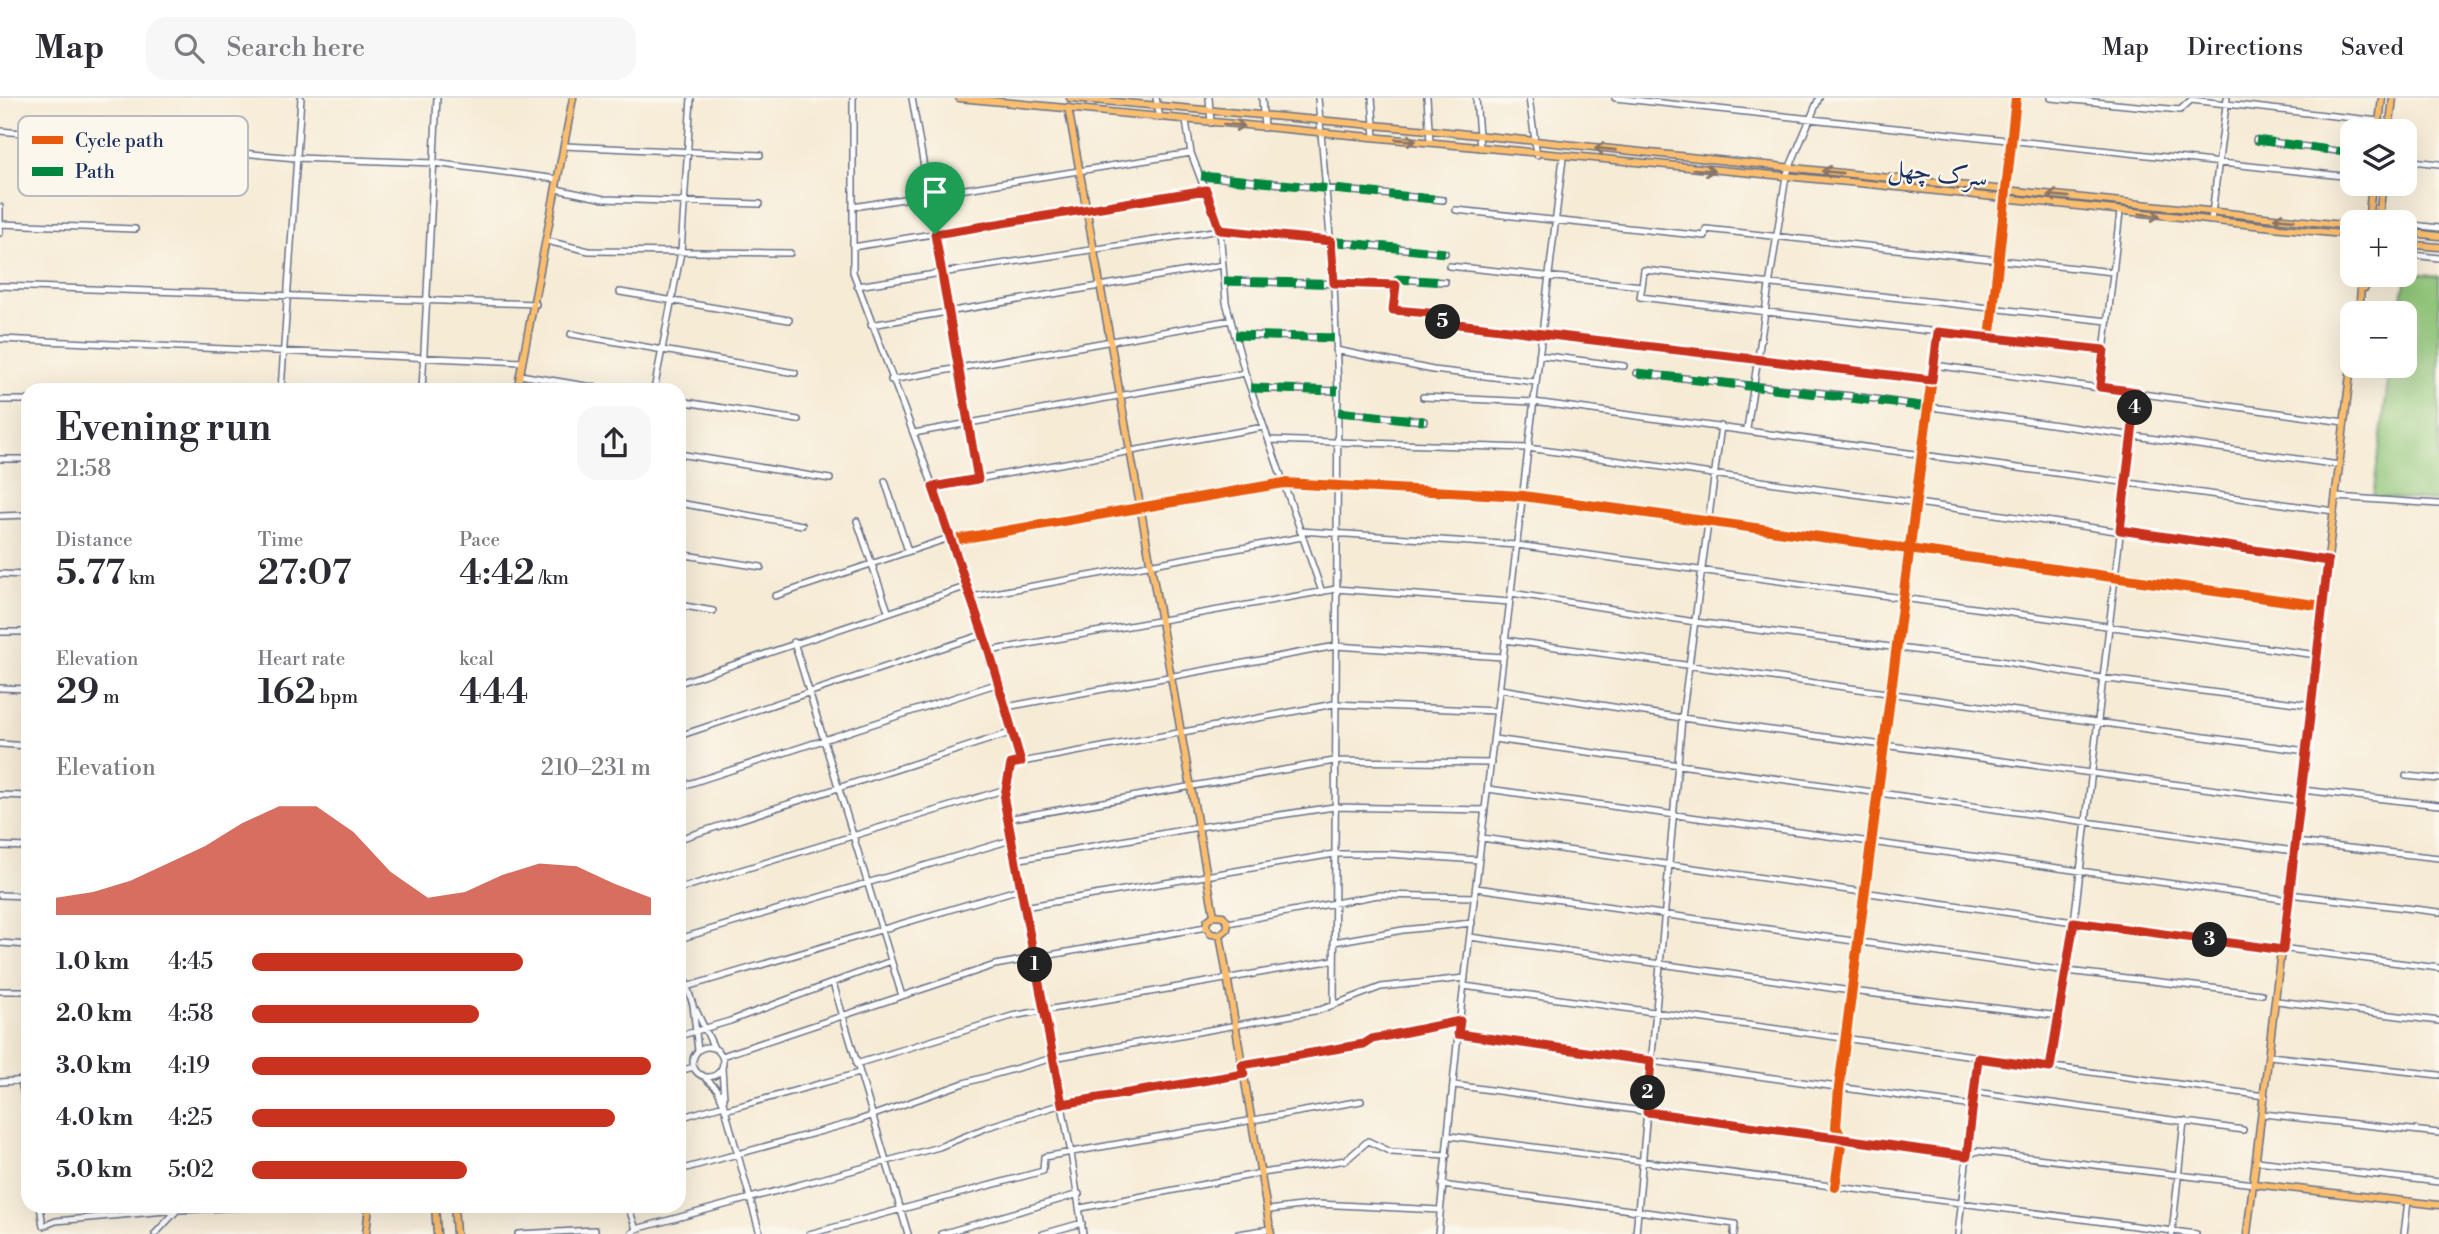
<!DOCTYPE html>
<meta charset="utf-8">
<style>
body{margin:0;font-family:"Libre Bodoni",Amiri,serif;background:#f7f7f7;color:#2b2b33;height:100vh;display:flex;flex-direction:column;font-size:26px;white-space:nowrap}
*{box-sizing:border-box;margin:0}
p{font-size:23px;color:#7c7c81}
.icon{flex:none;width:38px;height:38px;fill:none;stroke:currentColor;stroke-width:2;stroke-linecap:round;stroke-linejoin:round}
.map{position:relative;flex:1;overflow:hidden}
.side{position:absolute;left:21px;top:285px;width:665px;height:830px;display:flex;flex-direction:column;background:#fff;border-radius:21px;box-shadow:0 7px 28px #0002}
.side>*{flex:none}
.tools{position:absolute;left:2340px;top:21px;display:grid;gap:14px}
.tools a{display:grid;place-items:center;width:77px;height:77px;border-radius:14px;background:#fff;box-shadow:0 7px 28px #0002;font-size:35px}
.pin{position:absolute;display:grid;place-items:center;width:60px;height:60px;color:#fff;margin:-72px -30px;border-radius:50% 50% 50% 0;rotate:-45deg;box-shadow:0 0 7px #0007}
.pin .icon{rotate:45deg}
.km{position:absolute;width:35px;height:35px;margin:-18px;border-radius:50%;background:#222;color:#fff;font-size:19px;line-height:35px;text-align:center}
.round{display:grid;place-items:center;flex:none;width:74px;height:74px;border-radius:21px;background:#f7f7f7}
.overview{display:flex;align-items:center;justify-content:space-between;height:119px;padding:0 35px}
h1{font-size:38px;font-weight:600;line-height:52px}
.stats{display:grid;grid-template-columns:repeat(3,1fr);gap:10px;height:119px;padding:7px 35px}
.stats div{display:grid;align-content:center}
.stats b{font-size:35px;font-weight:600}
.stats small{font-size:19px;font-weight:400}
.stats p{font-size:19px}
.chart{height:196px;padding:14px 35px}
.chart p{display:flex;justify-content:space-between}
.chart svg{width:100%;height:126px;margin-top:7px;fill:#c8321e;opacity:.7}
ul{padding:0 35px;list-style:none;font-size:23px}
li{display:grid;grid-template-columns:112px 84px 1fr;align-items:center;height:52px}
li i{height:18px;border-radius:9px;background:#c8321e}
header{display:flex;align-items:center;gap:42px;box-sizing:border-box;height:98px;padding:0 35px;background:#fff;border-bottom:2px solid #e1e1e2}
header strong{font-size:33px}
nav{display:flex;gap:38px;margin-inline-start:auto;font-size:24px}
.search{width:490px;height:63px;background:#f7f7f7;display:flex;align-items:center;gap:18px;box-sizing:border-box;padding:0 24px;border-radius:21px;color:#7c7c81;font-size:26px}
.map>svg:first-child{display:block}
.green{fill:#8fc577;stroke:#557a6a;stroke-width:2}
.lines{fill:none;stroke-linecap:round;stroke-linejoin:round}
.minor-casing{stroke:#687188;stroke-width:8}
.major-casing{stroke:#687188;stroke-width:9}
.minor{stroke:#fff;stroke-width:5}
.major{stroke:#fbbe6e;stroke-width:6}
.quiet{stroke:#00873e;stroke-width:9;stroke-dasharray:18 9;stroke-linecap:butt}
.cycleway-casing{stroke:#fbf7ec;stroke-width:15}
.cycleway{stroke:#e8590c;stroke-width:10}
.oneway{stroke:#8b7666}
.route-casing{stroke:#fff;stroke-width:14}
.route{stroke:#c8321e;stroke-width:9}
.labels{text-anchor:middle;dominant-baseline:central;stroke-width:5;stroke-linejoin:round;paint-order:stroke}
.street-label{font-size:26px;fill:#1b2f5e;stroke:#fbf7ec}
.key{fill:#fbf7ec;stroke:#b8bbc1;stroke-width:2}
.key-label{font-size:19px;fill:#1b2f5e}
</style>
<header>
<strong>Map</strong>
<div class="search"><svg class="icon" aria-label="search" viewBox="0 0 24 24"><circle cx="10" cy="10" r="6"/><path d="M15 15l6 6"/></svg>Search here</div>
<nav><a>Map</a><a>Directions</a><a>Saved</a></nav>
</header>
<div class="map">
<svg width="2439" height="1136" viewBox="0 0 2439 1136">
<rect width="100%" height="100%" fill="#fbf7ec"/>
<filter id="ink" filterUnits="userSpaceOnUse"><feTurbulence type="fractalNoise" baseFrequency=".0143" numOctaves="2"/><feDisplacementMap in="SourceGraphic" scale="14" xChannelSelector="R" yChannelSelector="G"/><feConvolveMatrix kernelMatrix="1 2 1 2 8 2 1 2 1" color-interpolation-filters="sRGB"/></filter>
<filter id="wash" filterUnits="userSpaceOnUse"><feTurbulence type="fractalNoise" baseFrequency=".00686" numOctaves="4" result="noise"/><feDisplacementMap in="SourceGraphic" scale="28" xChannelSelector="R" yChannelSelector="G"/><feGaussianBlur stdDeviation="1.57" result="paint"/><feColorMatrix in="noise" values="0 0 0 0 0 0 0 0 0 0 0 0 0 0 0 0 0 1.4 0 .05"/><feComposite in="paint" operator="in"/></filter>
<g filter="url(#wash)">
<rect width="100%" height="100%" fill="#f6ebd5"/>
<!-- green -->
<path class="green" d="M2407,174L2439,178V403L2373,399L2390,268H2404V215H2399Z"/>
</g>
<g filter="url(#ink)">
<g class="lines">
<defs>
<path id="minor" d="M853,0V174L952,439L1021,664
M912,0L978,381
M1156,0L1160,20
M1209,0L1211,25
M1262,0L1264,30
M1318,0L1334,185L1338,293L1334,906
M1372,0L1375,39
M1427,0L1430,44
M1476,0L1480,50
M1529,0L1537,57
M1615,0L2352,79
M2051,0L2180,12L2191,2L2379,23
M1186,23L1191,55L1220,132L1226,204L1245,275L1322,494
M0,33L296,60L434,65L557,81
M2256,42L2352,55
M564,48L760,57
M2404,62L2439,66
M1201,78L1443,102
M556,91L604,101L760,106
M0,109V135
M853,109L1191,55
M1456,112L1705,138L1706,131L2113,174
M2211,123L2227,0
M0,126L135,131
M2404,126L2439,130
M547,143L589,153L790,155
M853,149L1206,91
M2404,156L2439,160
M1449,168L1642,188L1640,199L1938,234
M1224,183L1397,187L1393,212L1442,216L1441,224L1932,282
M1397,187L1398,181L1445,184
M0,188L536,206
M857,188L1220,132L1445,155
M1642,188L1644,172L2108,223
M620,194L789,222
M871,227L1223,167
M571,236L795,275
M1235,237L1337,240
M1990,240L2104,252
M0,241L522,264
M1336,252L1433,272L1536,284
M1539,257L1624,268
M1934,267L2344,324
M1637,275L1861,299L2339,367
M520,277L610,292
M891,282L1231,222
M2100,289L2120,114
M1251,290L1338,293
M281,292L301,0
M422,292L437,0
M654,292L681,154L691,0
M1423,299L1534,304L2334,413
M0,302H28
M679,303L798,322
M1338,314L1424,323
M1747,331L1786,78L1819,0
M914,335L1245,275
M1269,342L1528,350L2328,463
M679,356L830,381
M0,361H28
M885,383L908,453
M933,389L1264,329
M2336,399L2439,406
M679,405L802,427
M0,418L28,417
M857,423L888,513
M1300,433L1517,447L2317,557
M953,442L1284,385L1523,398L2323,508
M679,456L761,469
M0,476L28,477
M1511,495L1695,524L2000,563L2101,580L2311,607
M775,498L952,439
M972,499L1302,439
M679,507L713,513
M0,534H28
M1505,542L2306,653
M794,544L902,898
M989,553L1336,491L1510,504
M679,585L968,488
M0,590L28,591
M1500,591L1682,620L2300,703
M1006,609L1336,548L1503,559
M679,638L984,536
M1494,641L2294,753
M0,646L28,648
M2406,678L2439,681
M679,689L999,585
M1488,691L2289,802
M2302,692L2439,707
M0,697L28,698
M1007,721L1334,663L1491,665
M1482,740L2074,824L2439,870
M679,741L1013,634
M2295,744L2439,760
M0,748L28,749
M1015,762L1199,729L1334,709L1485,712
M1476,790L2067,873L2262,896
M679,791L1006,691
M2289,796L2439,814
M0,797L28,798
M1024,809L1334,756H1388L1479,762
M1228,825L1378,797L1475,799
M1470,839L1851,893L2060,918
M679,841L1011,742
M1334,844L1403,832L1472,825
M0,845L28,847
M679,864L693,907L698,953
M833,885L908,1136
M1464,888L2265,998
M679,891L1020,791
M0,893H28
M2277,903L2439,923
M696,912L714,950
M1458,936L1973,1008
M679,938L730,923L891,863
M693 964a15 15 0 1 1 30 0a15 15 0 1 1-30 0Z
M722,958L995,867L1206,829
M2270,958L2439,977
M856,966L1012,918L1334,862
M1242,967L1364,946L1372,941L1460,923
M722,970L724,1001
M2051,970L2074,824L2137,294
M679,973L694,969
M702,977L717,991L724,1007L760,1136
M21,982L28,1023
M0,984L28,982
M1454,987L1967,1058L1977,1053L2254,1086
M1975,994L2243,1032
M725,1012L859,975
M2263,1016L2439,1035
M679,1020L724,1007
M1450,1038L2196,1136
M2257,1063L2439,1084
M679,1072L851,1025L964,985L1053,960L1320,912L1381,889L1465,880
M1442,1087L1735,1126L1734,1136
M1835,1089L1842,1041L1836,1029L1839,990L1938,234L1990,240L2016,0
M40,1108L43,1128L56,1123L177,1112L269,1108
M628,1108L636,1131L631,1136
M1081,1110L1262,1075L1346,1062L1368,1043L1391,1054L1447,1057
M1269,1112L1317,1106L1440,1112
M636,1131L939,1049L988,1029L1062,1006L1244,976
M155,1136L181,1108
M518,1136L595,1132V1136
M809,1136L1043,1073L1044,1059L1361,1003
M941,1136L1079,1096
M1043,1136L1082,1125
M1083,1136L1071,1055L1004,702L1011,666L1334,606L1497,613
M1238,1136L1270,1131
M1438,1136L1458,936L1563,60
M1636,1136L1682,620L1721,328
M1958,1136L1978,960
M2172,1136L2184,1023
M2404,1136L2408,1103"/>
<path id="major" d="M959,0C1234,28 1509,53 1784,78C1973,95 2161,118 2350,137
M1070,0L1429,32L2352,128V146
M1068,9L1214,817
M2378,33L2382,0
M2389,33L2393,0
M2369,116L2372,86
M2379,118L2383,86
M2355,124C2366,114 2376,115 2387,124
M2404,134L2439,138
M2404,146L2439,149
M2365,190L2370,177
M2359,215L2362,177
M517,292L573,0
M1214,817L1223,818L1228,825L1227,831L1220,837
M1214,817L1207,823L1206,829L1211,836L1220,837
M1220,837L1271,1136
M2254,1086L2439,1107
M435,1108L437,1136
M454,1108L456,1136
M366,1136L369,1108
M2247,1136L2352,260"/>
</defs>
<!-- minor casing -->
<use href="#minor" class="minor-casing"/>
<!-- major casing -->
<use href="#major" class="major-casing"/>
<!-- minor -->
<use href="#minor" class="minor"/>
<!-- major -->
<use href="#major" class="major"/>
<!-- quiet -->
<path class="quiet" d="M2256,42L2352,55
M1201,78L1443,102
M1220,132L1445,155
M1224,183L1397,187L1393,212L1442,216L1441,224L1542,235
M1397,187L1398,181L1445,184
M1235,237L1337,240
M1637,275L1928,309
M1251,290L1338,293
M1338,314L1424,323"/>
<defs>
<path id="cycleway" d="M953,442L1284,385L1523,398L2323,508
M1835,1089L1842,1041L1836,1029L1839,990L1938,234L1990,240L2016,0"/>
</defs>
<!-- cycleway casing -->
<use href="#cycleway" class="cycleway-casing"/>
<!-- cycleway -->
<use href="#cycleway" class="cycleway"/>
</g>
<!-- one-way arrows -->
<defs><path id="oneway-shaft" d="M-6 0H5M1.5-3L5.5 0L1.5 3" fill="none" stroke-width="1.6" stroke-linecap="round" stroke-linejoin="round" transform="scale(1.75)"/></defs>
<g class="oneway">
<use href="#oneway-shaft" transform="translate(1234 27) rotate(5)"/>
<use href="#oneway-shaft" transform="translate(1406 42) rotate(5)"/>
<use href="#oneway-shaft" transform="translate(1605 51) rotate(-174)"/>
<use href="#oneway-shaft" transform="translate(1704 72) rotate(5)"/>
<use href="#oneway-shaft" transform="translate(1832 74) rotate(-174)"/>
<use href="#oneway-shaft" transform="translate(2058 98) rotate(-174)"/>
<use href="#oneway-shaft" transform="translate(2150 117) rotate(6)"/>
<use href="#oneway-shaft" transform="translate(2284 121) rotate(-174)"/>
</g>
</g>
<g class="lines" filter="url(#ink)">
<defs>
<path id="route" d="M1206,92L1220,132L1331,143L1334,185L1396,187L1393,212L1442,216L1441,224L1932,282L1938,234L2104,252L2100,289L2137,294L2120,432L2328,463L2283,852L2074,824L2050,970L1978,960L1967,1058L1647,1014L1651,963L1458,936L1460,923L1372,941L1364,946L1242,967L1244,976L1062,1006L1004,702L1011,666L1021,664L989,553L933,389L978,381L935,136Z"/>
</defs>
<!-- route casing -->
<use href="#route" class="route-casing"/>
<!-- route -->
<use href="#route" class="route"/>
</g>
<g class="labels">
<!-- street labels -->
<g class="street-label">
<text transform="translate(1938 75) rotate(6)">سرک چهل</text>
</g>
</g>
<!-- legend -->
<rect x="18" y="18" width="230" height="80" rx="10" class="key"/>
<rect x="32" y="38" width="31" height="8" fill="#e8590c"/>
<rect x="32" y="69" width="31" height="9" fill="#00873e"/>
<g class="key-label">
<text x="75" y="49">Cycle path</text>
<text x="75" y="80">Path</text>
</g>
</svg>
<div class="tools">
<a><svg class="icon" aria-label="layers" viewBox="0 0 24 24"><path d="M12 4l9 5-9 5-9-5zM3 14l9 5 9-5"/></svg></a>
<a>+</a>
<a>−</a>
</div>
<div class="pin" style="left:935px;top:136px;background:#1e9e55"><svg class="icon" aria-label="arrive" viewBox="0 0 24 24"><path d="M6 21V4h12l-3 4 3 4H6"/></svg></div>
<b class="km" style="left:1035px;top:867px">1</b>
<b class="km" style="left:1648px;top:995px">2</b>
<b class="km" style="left:2210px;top:842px">3</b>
<b class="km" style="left:2135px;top:310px">4</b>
<b class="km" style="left:1443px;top:224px">5</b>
<section class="side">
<div class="overview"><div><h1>Evening run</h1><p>21:58</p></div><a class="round"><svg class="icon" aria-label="share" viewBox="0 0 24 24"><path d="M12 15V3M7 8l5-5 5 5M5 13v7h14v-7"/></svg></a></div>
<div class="stats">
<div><p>Distance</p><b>5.77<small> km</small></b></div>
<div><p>Time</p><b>27:07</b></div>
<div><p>Pace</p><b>4:42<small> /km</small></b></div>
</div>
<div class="stats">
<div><p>Elevation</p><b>29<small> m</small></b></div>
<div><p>Heart rate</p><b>162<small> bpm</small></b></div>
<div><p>kcal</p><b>444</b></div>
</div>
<div class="chart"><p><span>Elevation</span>210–231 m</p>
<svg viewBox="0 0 160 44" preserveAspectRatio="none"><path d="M0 44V38L10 36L20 32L30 26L40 20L50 12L60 6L70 6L80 15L90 29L100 38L110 36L120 30L130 26L140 27L150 33L160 38V44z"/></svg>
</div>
<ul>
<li><b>1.0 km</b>4:45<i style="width:68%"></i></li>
<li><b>2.0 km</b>4:58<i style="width:57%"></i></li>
<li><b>3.0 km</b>4:19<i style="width:100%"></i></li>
<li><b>4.0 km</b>4:25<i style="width:91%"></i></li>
<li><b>5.0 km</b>5:02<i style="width:54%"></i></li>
</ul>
</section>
</div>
